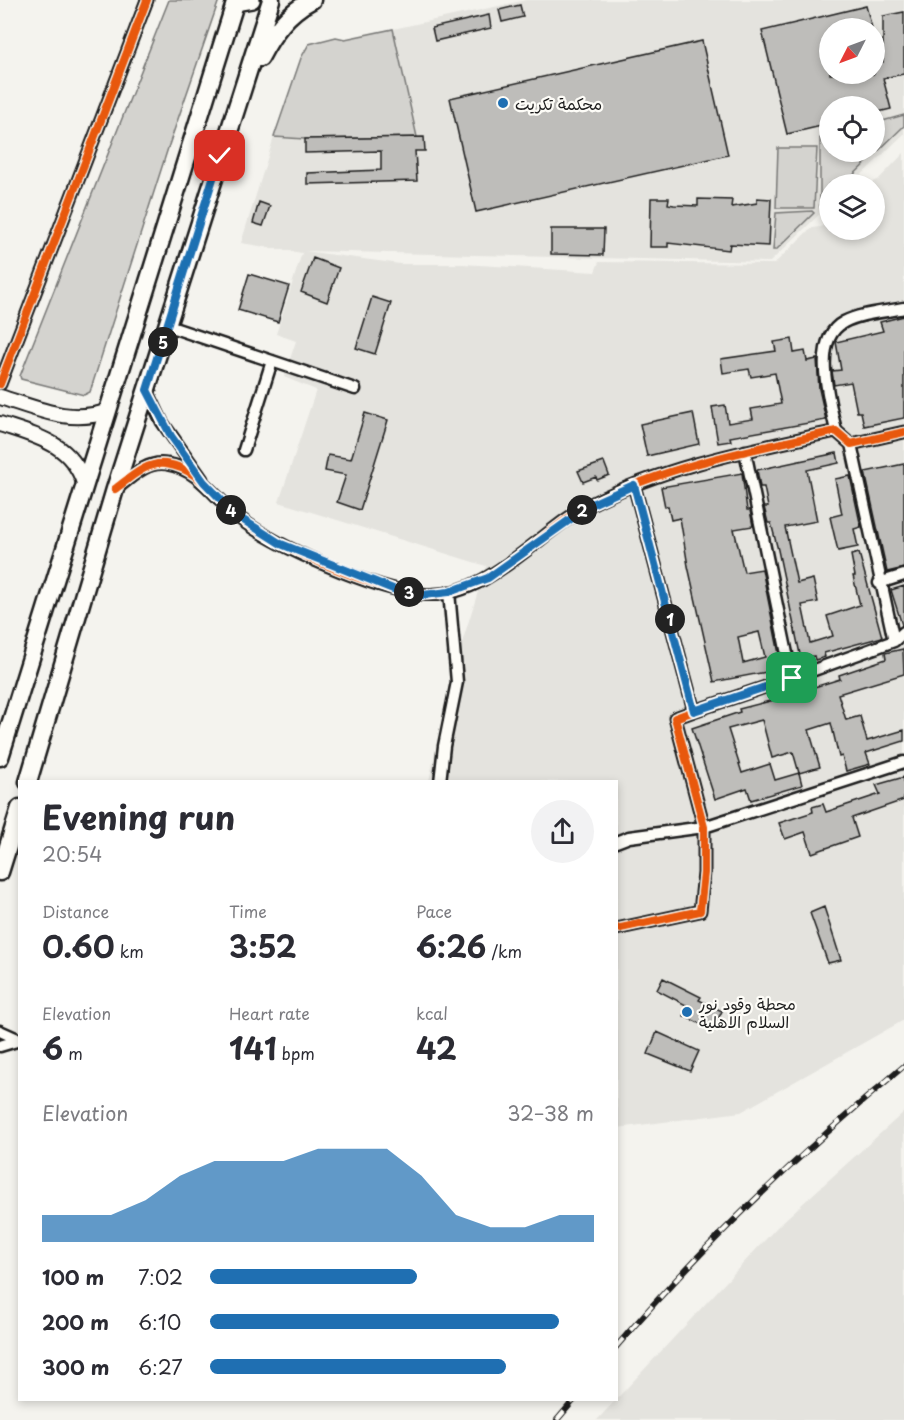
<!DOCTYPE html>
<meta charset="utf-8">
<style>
body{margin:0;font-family:"Playpen Sans","Playpen Sans Arabic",sans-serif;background:#f2f2f3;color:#2b2b33;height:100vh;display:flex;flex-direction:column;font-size:22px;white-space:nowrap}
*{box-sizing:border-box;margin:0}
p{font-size:20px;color:#7c7c81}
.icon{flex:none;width:33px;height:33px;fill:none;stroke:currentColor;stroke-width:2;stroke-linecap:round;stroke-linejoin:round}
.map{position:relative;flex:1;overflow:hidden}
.panel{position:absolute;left:18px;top:780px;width:600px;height:621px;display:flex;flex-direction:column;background:#fff;border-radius:0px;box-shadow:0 3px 9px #0003}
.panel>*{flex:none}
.needle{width:39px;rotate:228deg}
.buttons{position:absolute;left:819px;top:18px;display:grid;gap:12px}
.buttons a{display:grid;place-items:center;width:66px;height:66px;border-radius:50%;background:#fff;box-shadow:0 3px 9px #0003;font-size:30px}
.pin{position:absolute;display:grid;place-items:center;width:51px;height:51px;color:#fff;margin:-26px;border-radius:12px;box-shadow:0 3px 9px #0006}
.km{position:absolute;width:30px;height:30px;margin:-15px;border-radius:50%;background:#222;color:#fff;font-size:16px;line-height:30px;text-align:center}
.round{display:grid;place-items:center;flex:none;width:63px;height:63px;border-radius:32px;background:#f2f2f3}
.summary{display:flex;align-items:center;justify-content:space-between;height:102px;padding:0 24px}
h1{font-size:33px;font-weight:700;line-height:45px}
.figures{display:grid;grid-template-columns:repeat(3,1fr);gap:9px;height:102px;padding:6px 24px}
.figures div{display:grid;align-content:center}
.figures b{font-size:30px;font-weight:700}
.figures small{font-size:16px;font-weight:400}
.figures p{font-size:16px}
.chart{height:168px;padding:12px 24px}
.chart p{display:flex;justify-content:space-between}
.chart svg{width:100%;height:108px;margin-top:6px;fill:#1f6fb2;opacity:.7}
ul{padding:0 24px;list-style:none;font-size:20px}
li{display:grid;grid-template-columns:96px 72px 1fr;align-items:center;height:45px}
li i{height:15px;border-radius:8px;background:#1f6fb2}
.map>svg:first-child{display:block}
.built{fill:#e4e3de;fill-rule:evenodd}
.green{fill:#d4d3cf;stroke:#787876;stroke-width:1.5}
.building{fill:#bebdba;stroke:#1c1c1c;stroke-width:1.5;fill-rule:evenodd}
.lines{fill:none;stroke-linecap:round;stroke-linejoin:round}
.minor-casing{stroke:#1c1c1c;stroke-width:15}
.tertiary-casing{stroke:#1c1c1c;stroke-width:18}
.secondary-casing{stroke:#1c1c1c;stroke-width:20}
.primary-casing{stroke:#1c1c1c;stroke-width:21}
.minor{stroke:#fdfcf7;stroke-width:10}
.tertiary{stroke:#fdfcf7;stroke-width:14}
.secondary{stroke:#fdfcf7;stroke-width:15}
.primary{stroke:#fdfcf7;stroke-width:16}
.rail-casing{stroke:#1c1c1c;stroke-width:6}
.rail{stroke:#fdfcf7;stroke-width:4;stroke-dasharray:11;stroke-linecap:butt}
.cycleway-casing{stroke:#fdfcf7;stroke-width:11}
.cycleway{stroke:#e8590c;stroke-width:8}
.route-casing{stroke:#fff;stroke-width:12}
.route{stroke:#1f6fb2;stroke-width:8}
.poi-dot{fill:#1f6fb2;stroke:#fdfcf7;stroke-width:2}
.labels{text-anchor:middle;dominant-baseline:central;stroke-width:4.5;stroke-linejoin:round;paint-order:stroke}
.poi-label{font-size:16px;fill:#1c1c1c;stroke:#fdfcf7;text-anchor:start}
</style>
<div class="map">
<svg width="904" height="1420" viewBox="0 0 904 1420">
<rect width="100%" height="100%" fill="#f4f3ee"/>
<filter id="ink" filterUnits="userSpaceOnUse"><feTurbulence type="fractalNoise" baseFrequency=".0167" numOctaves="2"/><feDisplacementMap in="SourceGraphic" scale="12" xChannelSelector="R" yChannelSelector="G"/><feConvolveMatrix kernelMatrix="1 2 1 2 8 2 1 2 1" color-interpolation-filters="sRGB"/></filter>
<g filter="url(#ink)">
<!-- built -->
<path class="built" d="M526,0H904V134L852,184H830L829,205L770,262L305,251L400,264H462L595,272L599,262L774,264L811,228L821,227L829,219L830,230H874V184H868L878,180L904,153V1020L741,1112L617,1128L616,782L429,781L451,678L486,566L279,502L316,390L284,377L296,341L276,334L302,253L241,243L274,137L282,139L417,137L393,29ZM830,28H874V74H830ZM830,106H874V152H830Z
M904,1112V1420H597L779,1225Z"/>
<!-- green -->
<path class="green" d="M169,0H219L168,148L90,392L84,395L21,379L20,376Z
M393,29L417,137L305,139L274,137L301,58L309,44L336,37L345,39Z
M904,115V126L844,184H830L829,198L820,206V138L829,134L830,152H874L875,123Z
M778,148H817L814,208H776Z
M812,211L814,213L776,250H773L776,213Z"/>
<!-- building -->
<path class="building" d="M520,5L523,17L502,22L499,10Z
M866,6L872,28H830V74H874V63L883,62V16L904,12V74L883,78L891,109L874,113V106H830V124L787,134L762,31Z
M489,15L491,28L435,41L432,28Z
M702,41L728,155L476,212L450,98Z
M424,137L425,151H415L417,181L307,184V173L381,170V151L305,153V139Z
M651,198H669L668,204L674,205L698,206V199L732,200L731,207L757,203V198L771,199L769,246L730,244L729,250L668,243V247H650Z
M259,202L270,206L263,226L253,223Z
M551,229H604L603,255L551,254Z
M313,258L339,268L327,302L301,292Z
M249,274L289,286L278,322L238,310Z
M372,297L391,303L375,354L356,348Z
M904,316V418L864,426L861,412H857L851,382L834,385L832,371L841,370L836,342L883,331L880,322Z
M792,339L794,353L805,351L807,361L817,359L819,389L826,420L730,437L731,441L718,443L712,407L725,405L728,423L753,419L751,409L781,404L775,373L751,377L749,369L723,373L721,359L776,351L774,342Z
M365,413L388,420L360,510L337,502L346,475L325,471L328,455L351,459Z
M693,413L699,444L647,456L640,424Z
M837,453L839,463L807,470L817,521L785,527L797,583L813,579L818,602L802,605L810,643L833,636L827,616L860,605L853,576H855L851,555L859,553L882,637L824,653L825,657L815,660L814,656L801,659L778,550L771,523H768L764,507H768L764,487H760L757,470Z
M604,462L609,475L597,480L596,477L583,482L578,471Z
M904,464V568L887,572L865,472Z
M742,473L747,510H750L753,526L734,529L744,572L762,569L782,669L714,682L688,566L680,518L671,520L668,506L665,507L661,487ZM759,632L765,657L743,663L738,637Z
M850,476L861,527L854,529L858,547L838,551L830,517L842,514L835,479Z
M904,586V625H902L891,590Z
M903,649L904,674L838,694L846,720L860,716L867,741L904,730V741L866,753L870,764L846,771L842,756L839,757L831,723L809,730L820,767L799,773L802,785L751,800L747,788L715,799L692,728L740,712L739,709L809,691L808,689L840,679L839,675L886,659L885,653ZM762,720L772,758L793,752L799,773L775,780L770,764L742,773L728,729Z
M904,777V800L852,818L858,837L812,853L805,832L785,839L779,823L813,812L812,807L823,804L826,812L880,794L876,785Z
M824,907L841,960L828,963L810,913Z
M663,978L701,997L699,1000L722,1011L713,1030L684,1016L688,1006L657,990Z
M657,1032L699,1051L690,1071L648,1054Z"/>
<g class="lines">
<defs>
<path id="minor" d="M168,326L355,389
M0,384L147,0
M147,390L162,422L202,479
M836,431C830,401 810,340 844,322C861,313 885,312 904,308
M851,444L894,641
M244,450L272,361
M745,451L792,678L894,641L904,632
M116,489C130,478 147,460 167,464C199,469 215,498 238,517C276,547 373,589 421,594C486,602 541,529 593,503C668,465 755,449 836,431L851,444L904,432
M879,583L904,575
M694,711L792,678
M440,782L444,746L457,682L449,592
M616,842L629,837L704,827L904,762
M616,929L700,911L704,873V827L675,718L694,711L634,485
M0,1031L20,1040
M0,1046L20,1040"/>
<path id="tertiary" d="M0,397C36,408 71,425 108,411
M0,424C36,436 71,443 84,483"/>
<path id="secondary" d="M235,3L252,0"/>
<path id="primary" d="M260,58C273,33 287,13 312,0
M0,757L236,0
M28,782L115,489L271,0
M0,872L20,808"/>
</defs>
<!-- minor casing -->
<use href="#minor" class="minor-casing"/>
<!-- tertiary casing -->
<use href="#tertiary" class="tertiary-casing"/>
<!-- secondary casing -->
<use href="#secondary" class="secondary-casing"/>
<!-- primary casing -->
<use href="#primary" class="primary-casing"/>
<!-- minor -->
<use href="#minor" class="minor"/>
<!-- tertiary -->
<use href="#tertiary" class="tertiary"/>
<!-- secondary -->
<use href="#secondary" class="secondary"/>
<!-- primary -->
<use href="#primary" class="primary"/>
<defs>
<path id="rail" d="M616,1347C703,1245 801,1152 904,1066
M557,1420L574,1400"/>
</defs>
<!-- rail casing -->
<use href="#rail" class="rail-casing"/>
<!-- rail -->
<use href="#rail" class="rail"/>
<defs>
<path id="cycleway" d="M0,384L147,0
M115,489C130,478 147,461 166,464C199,468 215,498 238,517C276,547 372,588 420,594C485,602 541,529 593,503C668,465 755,449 836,431L851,444L904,432
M616,929L700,911L704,873V827L675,718L694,711L634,485"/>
</defs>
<!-- cycleway casing -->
<use href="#cycleway" class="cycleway-casing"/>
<!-- cycleway -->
<use href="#cycleway" class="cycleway"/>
</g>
</g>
<g class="lines" filter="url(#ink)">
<defs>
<path id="route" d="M220,156L147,390L171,436L204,482L237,516L281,544L393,589L423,595L449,592L488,578L592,504L634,485L694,711L792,678"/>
</defs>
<!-- route casing -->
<use href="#route" class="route-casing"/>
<!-- route -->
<use href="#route" class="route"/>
</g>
<!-- markers -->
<g class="poi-dot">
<circle cx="503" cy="103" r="6"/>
<circle cx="687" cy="1012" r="6"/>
</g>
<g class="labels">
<!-- poi labels -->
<g class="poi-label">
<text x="515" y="103">محكمة تكريت</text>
<text x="699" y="1003">محطة وقود نور<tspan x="699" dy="18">السلام الاهلية</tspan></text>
</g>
</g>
</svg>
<div class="buttons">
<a><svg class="needle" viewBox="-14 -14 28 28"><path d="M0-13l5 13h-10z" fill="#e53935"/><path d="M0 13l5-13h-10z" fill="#7c7c81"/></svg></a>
<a><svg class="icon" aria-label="locate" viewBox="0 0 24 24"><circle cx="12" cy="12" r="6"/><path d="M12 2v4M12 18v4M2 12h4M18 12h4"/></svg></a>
<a><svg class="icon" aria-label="layers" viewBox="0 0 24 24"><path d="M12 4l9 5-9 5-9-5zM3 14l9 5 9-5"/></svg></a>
</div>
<div class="pin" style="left:792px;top:678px;background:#1e9e55"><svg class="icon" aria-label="arrive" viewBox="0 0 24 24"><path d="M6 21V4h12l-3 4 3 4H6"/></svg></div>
<div class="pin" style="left:220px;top:156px;background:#d93025"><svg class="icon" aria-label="check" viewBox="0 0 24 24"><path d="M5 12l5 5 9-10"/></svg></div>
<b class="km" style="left:670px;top:619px">1</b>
<b class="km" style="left:582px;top:510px">2</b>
<b class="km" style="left:409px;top:592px">3</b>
<b class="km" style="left:231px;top:510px">4</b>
<b class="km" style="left:163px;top:342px">5</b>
<section class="panel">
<div class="summary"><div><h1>Evening run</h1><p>20:54</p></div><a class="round"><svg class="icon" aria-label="share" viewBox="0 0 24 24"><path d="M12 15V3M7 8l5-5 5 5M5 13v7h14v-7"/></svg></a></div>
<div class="figures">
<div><p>Distance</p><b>0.60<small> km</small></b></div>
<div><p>Time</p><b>3:52</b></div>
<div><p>Pace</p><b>6:26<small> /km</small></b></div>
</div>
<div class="figures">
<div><p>Elevation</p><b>6<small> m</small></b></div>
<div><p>Heart rate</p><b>141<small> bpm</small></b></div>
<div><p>kcal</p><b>42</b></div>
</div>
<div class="chart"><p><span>Elevation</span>32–38 m</p>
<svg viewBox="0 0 160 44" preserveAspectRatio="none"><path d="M0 44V33L10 33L20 33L30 27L40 17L50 11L60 11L70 11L80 6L90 6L100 6L110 17L120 33L130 38L140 38L150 33L160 33V44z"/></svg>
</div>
<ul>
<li><b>100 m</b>7:02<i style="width:54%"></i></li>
<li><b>200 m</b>6:10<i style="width:91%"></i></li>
<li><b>300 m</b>6:27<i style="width:77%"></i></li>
</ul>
</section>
</div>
